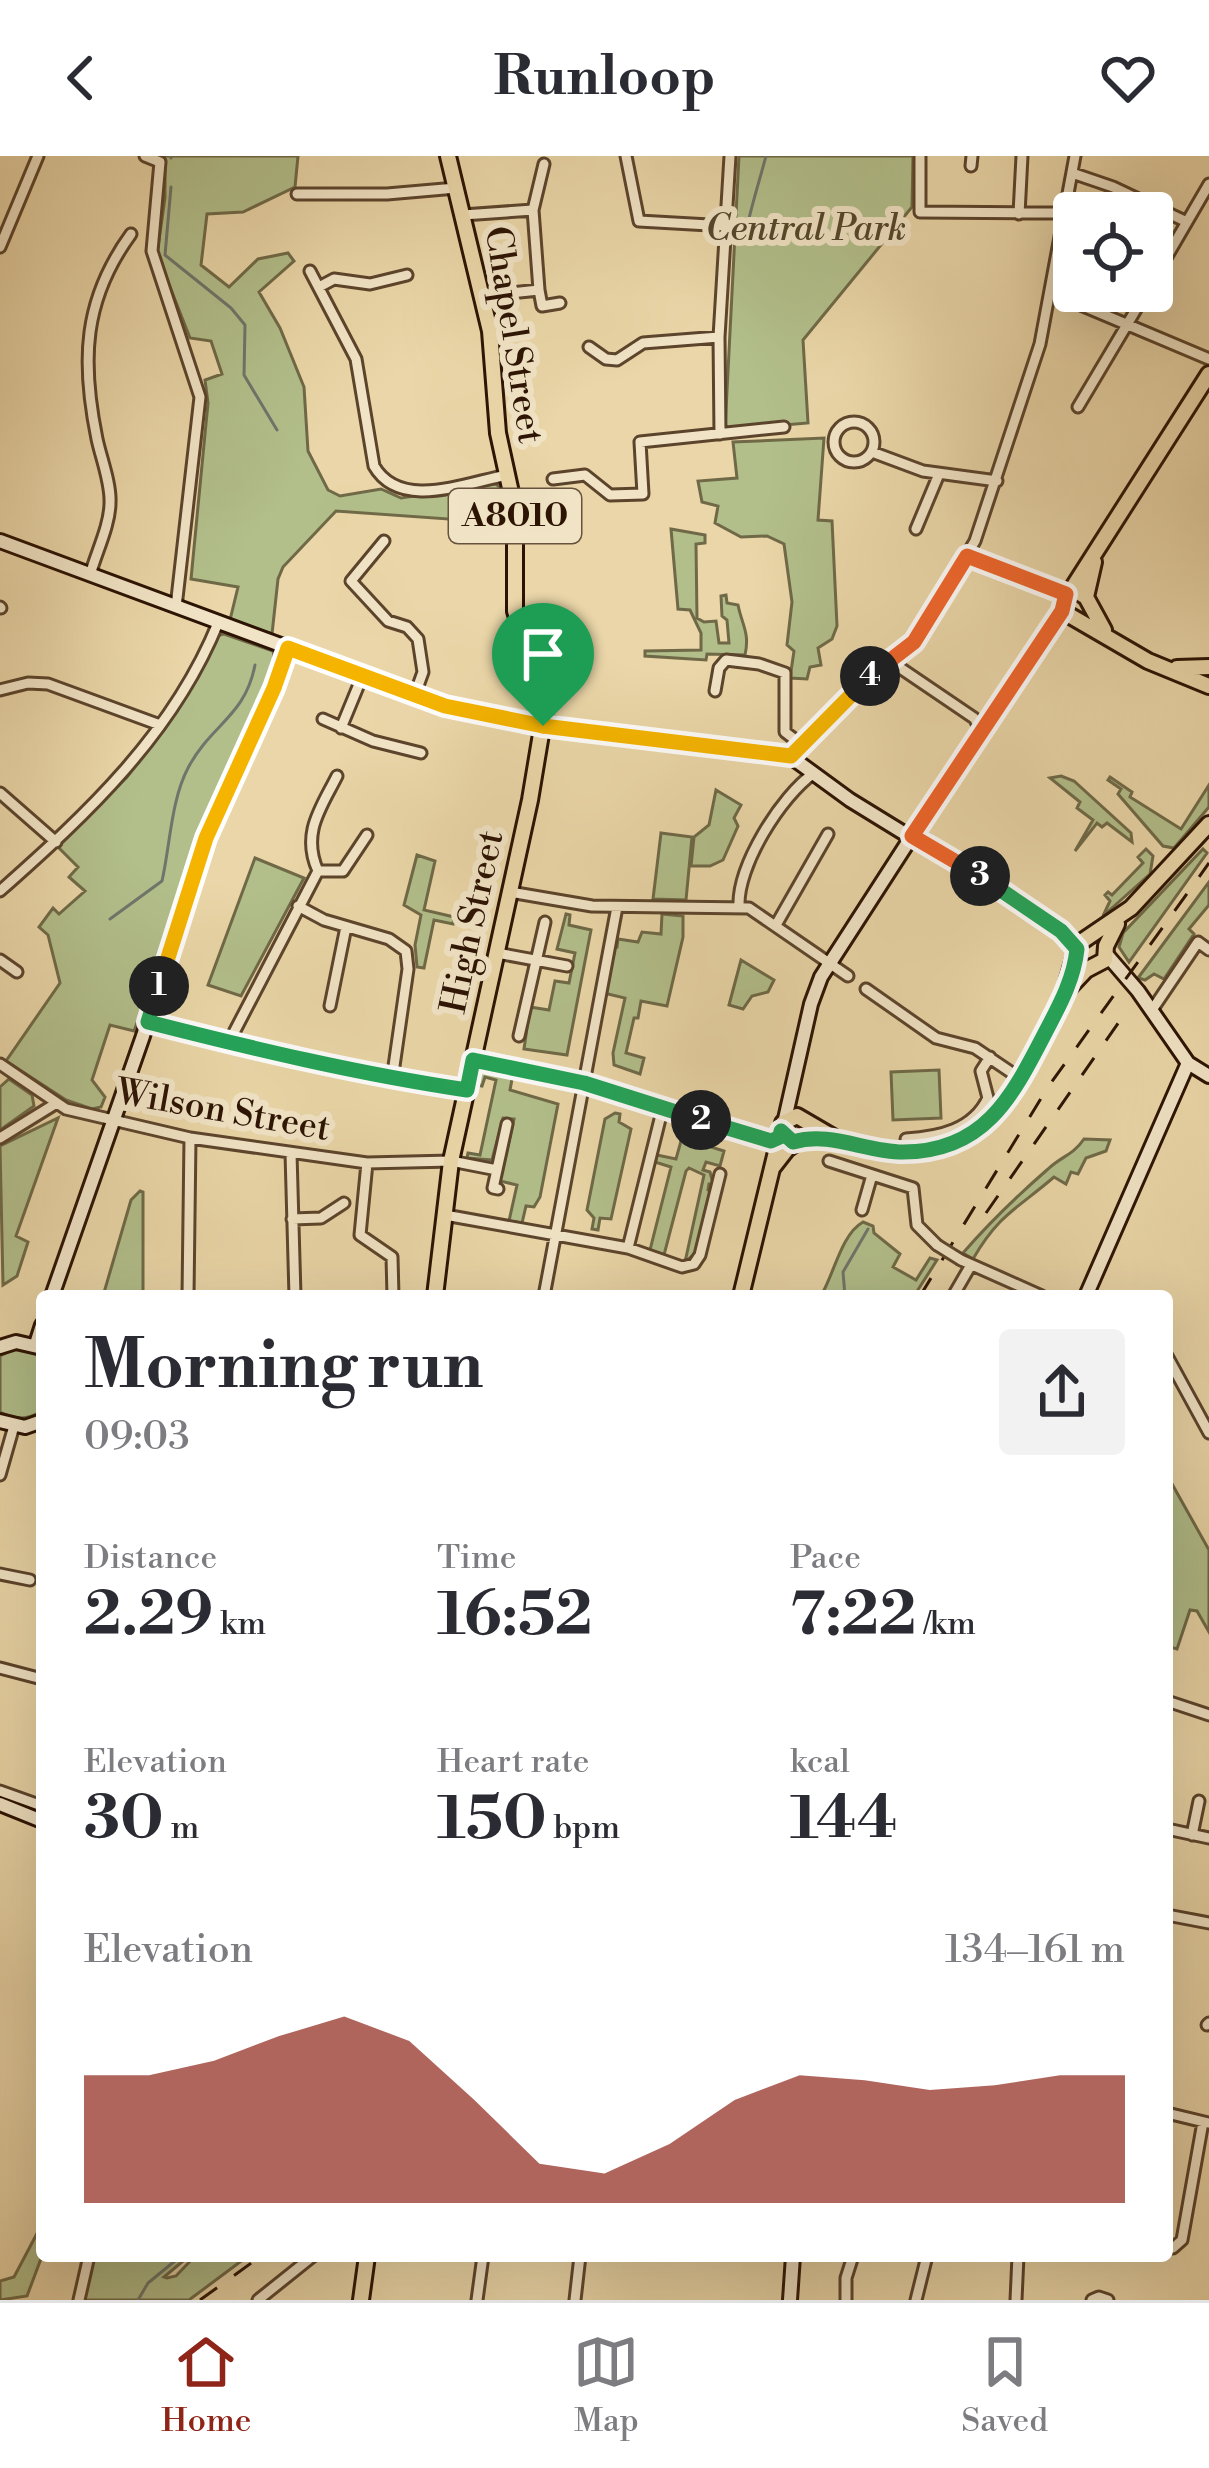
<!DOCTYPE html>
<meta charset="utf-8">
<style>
body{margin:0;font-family:"Libre Bodoni",serif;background:#f2f2f3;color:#2b2b33;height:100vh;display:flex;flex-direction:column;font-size:45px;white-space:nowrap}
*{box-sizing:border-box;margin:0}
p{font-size:39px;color:#7c7c81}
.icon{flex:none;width:66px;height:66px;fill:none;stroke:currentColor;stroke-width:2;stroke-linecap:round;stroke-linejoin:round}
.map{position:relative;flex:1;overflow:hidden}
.sheet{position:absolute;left:36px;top:1134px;width:1137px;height:972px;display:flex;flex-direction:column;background:#fff;border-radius:12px;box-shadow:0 12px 48px #0002}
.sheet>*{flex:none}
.tools{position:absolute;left:1053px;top:36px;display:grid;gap:24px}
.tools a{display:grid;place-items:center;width:120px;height:120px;border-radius:12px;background:#fff;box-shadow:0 12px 48px #0002;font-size:60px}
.pin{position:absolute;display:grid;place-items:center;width:102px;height:102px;color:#fff;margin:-123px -51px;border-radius:50% 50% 50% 0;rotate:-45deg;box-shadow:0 0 12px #0007}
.pin .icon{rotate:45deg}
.km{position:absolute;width:60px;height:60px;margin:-30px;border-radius:50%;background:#222;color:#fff;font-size:33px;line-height:60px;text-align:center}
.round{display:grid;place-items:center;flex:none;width:126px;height:126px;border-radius:12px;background:#f2f2f3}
.overview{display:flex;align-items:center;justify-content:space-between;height:204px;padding:0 48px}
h1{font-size:66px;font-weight:700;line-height:90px}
.figures{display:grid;grid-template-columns:repeat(3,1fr);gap:18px;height:204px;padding:12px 48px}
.figures div{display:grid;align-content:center}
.figures b{font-size:60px;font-weight:700}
.figures small{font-size:33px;font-weight:400}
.figures p{font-size:33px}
.chart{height:336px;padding:24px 48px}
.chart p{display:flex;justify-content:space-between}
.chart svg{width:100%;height:216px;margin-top:12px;fill:#8f2418;opacity:.7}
header{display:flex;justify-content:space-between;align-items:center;height:156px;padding:0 48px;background:#fff;font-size:54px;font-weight:700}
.tab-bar{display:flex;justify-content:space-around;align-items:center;height:168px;border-top:3px solid #e1e1e2;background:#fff;font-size:33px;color:#7c7c81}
.tab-bar a{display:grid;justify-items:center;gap:6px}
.tab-bar .selected{color:#8f2418}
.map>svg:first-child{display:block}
.green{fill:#b2bf8b;stroke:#6f6947;stroke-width:3}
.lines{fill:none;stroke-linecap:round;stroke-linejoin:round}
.stream{stroke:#6f756b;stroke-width:3}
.street-casing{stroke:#5c442c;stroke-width:15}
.secondary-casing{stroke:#2c1303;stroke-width:18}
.primary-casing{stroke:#2c1303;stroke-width:20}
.street{stroke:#f1e4c6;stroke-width:9}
.secondary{stroke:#f1e4c6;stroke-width:12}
.primary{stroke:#ead6a8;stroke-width:14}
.rail{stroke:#2c1303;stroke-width:3;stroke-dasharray:21 21;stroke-linecap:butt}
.street-bridge-casing{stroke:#5c442c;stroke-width:15;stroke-linecap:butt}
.street-bridge{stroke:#f1e4c6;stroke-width:9}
.split-1-casing{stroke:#fff;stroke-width:24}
.split-2-casing{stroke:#fff;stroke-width:24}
.split-3-casing{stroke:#fff;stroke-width:24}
.split-4-casing{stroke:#fff;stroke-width:24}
.split-5-casing{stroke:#fff;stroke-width:24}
.split-1{stroke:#f5b400;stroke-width:15}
.split-2{stroke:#22a559;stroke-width:15}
.split-3{stroke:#22a559;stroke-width:15}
.split-4{stroke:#f0652b;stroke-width:15}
.split-5{stroke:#f5b400;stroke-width:15}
.labels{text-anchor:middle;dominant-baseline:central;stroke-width:12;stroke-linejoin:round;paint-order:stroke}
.shield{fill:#f1e4c6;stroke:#67523e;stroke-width:3}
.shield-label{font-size:33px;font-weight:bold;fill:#2c1303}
.park-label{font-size:36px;font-style:italic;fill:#54472c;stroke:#f1e4c6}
.street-label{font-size:36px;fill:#2c1303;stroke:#f1e4c6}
</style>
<header><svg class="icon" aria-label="back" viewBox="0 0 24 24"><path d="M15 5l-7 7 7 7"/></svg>Runloop<svg class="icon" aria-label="heart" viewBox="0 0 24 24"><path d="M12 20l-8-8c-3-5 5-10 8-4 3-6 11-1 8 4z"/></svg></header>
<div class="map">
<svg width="1209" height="2144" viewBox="0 0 1209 2144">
<rect width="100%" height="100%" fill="#ead6a8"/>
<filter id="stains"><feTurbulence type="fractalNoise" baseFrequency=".00167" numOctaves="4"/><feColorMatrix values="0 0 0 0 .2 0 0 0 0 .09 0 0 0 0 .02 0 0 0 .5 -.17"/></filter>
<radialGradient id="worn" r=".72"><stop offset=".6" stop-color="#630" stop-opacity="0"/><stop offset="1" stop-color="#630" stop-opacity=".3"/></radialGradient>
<!-- green -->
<path class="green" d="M157,0H298L295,31L243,56L207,58L201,109L229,131L258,103L288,97L294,105L259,136L280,172L304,231L308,295L328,334L340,340L381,333L401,342L496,328L503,334L504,367L336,355L283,411L278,423L272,478L230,464L238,431L191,423L208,247L205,224L222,218L211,185L190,182L157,98L165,42V4Z
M739,0H913L912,51L803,184L808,267L725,274Z
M824,282L818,364L832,365L837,470L832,483L818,492L821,509L810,511L807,523L790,522L794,495L787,489L792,446L784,388L767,380L741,381L715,367L718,350L702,346L698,325L737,322L733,286Z
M671,373L705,379V387L696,388L697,462L704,466L716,465L719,487H729L727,464L722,460L721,440L726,439L727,447L738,449C742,469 750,477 745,499L707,498L706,504L645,500V495L701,494V477L690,454L678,453Z
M224,478L273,495C281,521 242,580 230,605C189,692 168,786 134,875L110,869L92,924L105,941L101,951L92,953L66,944L6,905L60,827L48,779L39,771L53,752L59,758L85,735L69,721L78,711L57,690L127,621L159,577L216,480Z
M1061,620L1074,625L1131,677L1132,686L1107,667L1102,671L1097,667L1075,695L1093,664L1077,652L1080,646L1050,622Z
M1110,621L1132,636L1130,641L1181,673L1209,629V651L1174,692L1163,690L1118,638L1121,633L1108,624Z
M716,634L741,649L734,662L738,670L723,704L710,710H691L694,681L709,669Z
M661,677L692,681L686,744L653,743Z
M1146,693L1153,700L1150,718L1103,760L1110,745L1105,739L1108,736L1112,739L1143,707L1138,701Z
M1203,693L1207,697L1129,806L1119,791L1123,777Z
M417,699L435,705L424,754L454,761L453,768L434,764L424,812L417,811L415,789L421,759L404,749Z
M255,702L304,722L241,840L208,829Z
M1209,726V749L1189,773L1194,778L1164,823L1154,818L1145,824L1138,822Z
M566,758L570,759L569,769L591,774L567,899L524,893L530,851L549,854L555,825L569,827L575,797L557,793Z
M662,758L683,760V781L667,850L641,845L638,862H634L626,897L644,902L640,918L614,909L613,897L625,842L604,837L612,790L617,791L618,783L638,786L642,776L661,778Z
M741,804L774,824L768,836L752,840L743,853L729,849Z
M481,912L513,918L510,934L558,948L540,1041L534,1051L526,1050L522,1067L509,1065L517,1029L500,1025L514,963L503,962L492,1004L467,1002L468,997L480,999L496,924L485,921L482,930L477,929Z
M939,914L941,962L893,964L891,916Z
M9,923L32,939L34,950L0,974V931Z
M615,957L620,958L619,966L631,973L611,1063L600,1062L598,1074L592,1073L594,1062L587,1054L605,963Z
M58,962L16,1080L28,1086L17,1120L3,1129L0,990Z
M694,969L699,970L695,986L724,995L720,1010L706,1006L703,1014L710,1016L713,1028H709L708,1034L712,1036L696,1097L685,1106L704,1019L689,1012L686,1015L664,1099L650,1094L671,1011L655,1006L657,999L676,1003L681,985H689Z
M1084,983L1110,984L1106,995L1086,1002L1078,1018L1071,1016L1066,1028L1054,1021C1017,1053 999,1058 973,1103L963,1097C989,1067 1017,1040 1048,1013C1062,1000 1073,999 1084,983Z
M140,1035L143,1036V1140H103L131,1044Z
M863,1066L873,1070L874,1077L900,1098L893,1111L916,1124L930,1102L937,1104L914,1140H827L823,1136C835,1114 842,1078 863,1066Z
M14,1193H25L42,1200V1255C27,1264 15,1264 0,1256V1200Z
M1167,1319L1209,1394V1476L1197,1455L1190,1454L1177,1493L1170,1491L1167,1497Z
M42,2068V2100L27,2140L0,2144V2125L14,2121Z
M93,2100H189L164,2121L167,2122L176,2120L195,2100H248L189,2144H82Z"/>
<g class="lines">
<!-- stream -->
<path class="stream" d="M171,2V0
M171,31L165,99L231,152L245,169L244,219L277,274
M757,85C753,79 748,75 748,68C748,62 763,12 766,0
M110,763L162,725C170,690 171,644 188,612C211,568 245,561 255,509
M845,1140L843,1116L868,1073
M138,2144L148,2127L181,2100"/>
<defs>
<path id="street" d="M145,0L160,6L152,95L200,241L176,451
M626,0L639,65L727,70
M920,0V56L1064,57
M971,10L972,0
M1072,17L1113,31L1187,66
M297,38H387L456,32
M1019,58L1022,0
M463,59L533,54
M0,91L38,0
M310,115L356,203L374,310C400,355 465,327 507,319
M1152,126L1209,28
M319,131L334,123L370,128L407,119
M539,134L533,54L544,8
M1050,136L1209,203
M482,140L539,134L542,150L560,147
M589,191L606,203L617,204L643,187L719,181
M1078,251L1147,135
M834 286a20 20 0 1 1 40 0a20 20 0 1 1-40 0Z
M720,278L719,181L730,0
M872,296L923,315L997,325
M553,323L585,319L610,339L643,338L640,286L784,271
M916,373L939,318
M384,385L351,425L388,465L407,471L418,483L423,516L414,541
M967,400L1066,438
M90,419C96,397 110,369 110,347C111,327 101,302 97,283C81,205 83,144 131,78
M0,451L1,452
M890,505L974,562L982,575
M0,534L28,527L48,528L160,569
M715,535L719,512L726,504L759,508L785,517V576L802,589
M323,563L373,585L421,597
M341,572L362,521
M791,600L861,528L915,486L975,385L1040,188L1075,0
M0,637L56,686
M912,680L1062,455
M318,715C301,677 321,652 337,620
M318,715H343L367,679
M0,735C87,658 173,578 218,467
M510,736L592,750L749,752L848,820
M298,750L324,764L389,783L406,795L408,813L392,924
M739,751C737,710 781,640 814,617
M776,769L828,678
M497,797L567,810
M0,804L17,816
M866,833L936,882L975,892L1021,923
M330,850L346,771
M1152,854L1198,786L1209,794
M148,866L392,924L467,934
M519,880L545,766
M229,886L318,715
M473,904L584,927L771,985L780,981
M0,908L66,953L190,982L367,1007L451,1005L497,1014
M0,982L55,948
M906,983C939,981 973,974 988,942L981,915L990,901
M291,997L295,1140
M829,1005L913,1032L917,1069L937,1089
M367,1007L360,1079L392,1101L393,1140
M498,1033L493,1032L507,968
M862,1054L872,1019
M445,1059L628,1092L682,1111L694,1108L700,1099L720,1018
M292,1063L321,1062L344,1047
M628,1092L663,951
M961,1104L1042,1140
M188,1140L190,982
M544,1140L617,751
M953,1140L971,1109
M1167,1200L1209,1277
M0,1319L14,1270
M0,1418L30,1424
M0,1512L42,1523
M1167,1545L1209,1559
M0,1635L42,1650
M1167,1673L1209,1682
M1192,1679L1199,1645
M1167,1759L1209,1767
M1207,1869L1209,1867
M1167,1957L1208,1967
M1167,2091L1173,2092L1182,2084L1203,1966
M79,2144L89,2100
M258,2144L313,2100
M477,2144L483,2100
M575,2144L580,2100
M846,2144V2122L853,2100
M916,2144L927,2100
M1016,2144L1018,2100
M1092,2144L1099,2141L1108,2144"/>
<path id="secondary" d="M0,385L445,550L640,583L787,598L850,644L902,676L926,685L1037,758L1061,775L1077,793
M1107,799L1138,835L1188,907L1209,920
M785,963L811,848L821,821L912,680
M52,1140L143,880L206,682L275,532L288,492
M1086,1140L1188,907
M36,1188L42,1169
M0,1191L16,1186L42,1192
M0,1265L25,1271L42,1265
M0,1648L42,1665
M790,2144L793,2100"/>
<path id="primary" d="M1094,406L1086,441L1104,474
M1070,436L1209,218
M1086,441L1078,436L1066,438L1062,455L1148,505L1209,530
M1177,512L1209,511
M1069,832L1086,814L1105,804L1106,790L1117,768
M773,1011L787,993L801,983L838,984L883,994L920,995L950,989L983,970L1007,945L1040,887L1063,841L1078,788L1131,752L1209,668
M435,1140L451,1005L530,644L545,554L515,455V355L498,277L490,175L448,0
M741,1140L783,967L797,960L833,981
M361,2144L367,2100"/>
</defs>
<!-- street casing -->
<use href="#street" class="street-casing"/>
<!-- secondary casing -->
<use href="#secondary" class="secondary-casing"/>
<!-- primary casing -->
<use href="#primary" class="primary-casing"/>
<!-- street -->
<use href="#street" class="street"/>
<!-- secondary -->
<use href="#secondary" class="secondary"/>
<!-- primary -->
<use href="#primary" class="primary"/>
<!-- rail -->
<path class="rail" d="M986,1057L1119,866
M920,1140L1048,931L1209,707
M200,2144L261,2100"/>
<defs>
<path id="street-bridge" d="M937,1089L961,1104"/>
</defs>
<!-- street-bridge casing -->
<use href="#street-bridge" class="street-bridge-casing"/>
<!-- street-bridge -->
<use href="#street-bridge" class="street-bridge"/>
</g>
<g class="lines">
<defs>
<path id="split-1" d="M159,830L206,682L274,532L288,492L445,550L543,570"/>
<path id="split-2" d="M159,830L148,866C254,893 359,918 467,934L473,904L584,927L701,964"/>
<path id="split-3" d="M701,964L771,985L780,981L781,975L793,986C831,975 865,996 903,996C983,996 1011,943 1044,879C1058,852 1074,824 1077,793L1061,775L980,720"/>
<path id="split-4" d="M870,520L914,486L967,400L1066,438L1062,455L912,680L980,720"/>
<path id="split-5" d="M543,570L791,600L870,520"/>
</defs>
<!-- split-1 casing -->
<use href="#split-1" class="split-1-casing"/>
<!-- split-2 casing -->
<use href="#split-2" class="split-2-casing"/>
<!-- split-3 casing -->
<use href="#split-3" class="split-3-casing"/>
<!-- split-4 casing -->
<use href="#split-4" class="split-4-casing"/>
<!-- split-5 casing -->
<use href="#split-5" class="split-5-casing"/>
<!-- split-1 -->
<use href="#split-1" class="split-1"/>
<!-- split-2 -->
<use href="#split-2" class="split-2"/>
<!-- split-3 -->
<use href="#split-3" class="split-3"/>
<!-- split-4 -->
<use href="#split-4" class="split-4"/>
<!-- split-5 -->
<use href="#split-5" class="split-5"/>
</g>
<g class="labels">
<!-- shield labels -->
<rect class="shield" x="449" y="333" width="132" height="54" rx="9"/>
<g class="shield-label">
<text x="515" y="360">A8010</text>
</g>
<!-- park labels -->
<g class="park-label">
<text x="806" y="73">Central Park</text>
</g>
<!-- street labels -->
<g class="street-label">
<text transform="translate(513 179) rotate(81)">Chapel Street</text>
<text transform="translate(473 766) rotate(-78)">High Street</text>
<text transform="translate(223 955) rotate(10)">Wilson Street</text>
</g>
</g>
<rect width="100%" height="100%" filter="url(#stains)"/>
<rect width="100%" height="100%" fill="url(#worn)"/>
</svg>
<div class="tools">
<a><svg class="icon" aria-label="locate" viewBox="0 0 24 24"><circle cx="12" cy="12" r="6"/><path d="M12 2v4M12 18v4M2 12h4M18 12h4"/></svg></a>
</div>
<div class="pin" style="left:543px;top:570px;background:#1e9e55"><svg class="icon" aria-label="arrive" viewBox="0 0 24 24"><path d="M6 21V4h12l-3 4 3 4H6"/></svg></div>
<b class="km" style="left:159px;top:830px">1</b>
<b class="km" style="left:701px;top:964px">2</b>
<b class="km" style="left:980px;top:720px">3</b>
<b class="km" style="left:870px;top:520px">4</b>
<section class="sheet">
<div class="overview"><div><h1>Morning run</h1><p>09:03</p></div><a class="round"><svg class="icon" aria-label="share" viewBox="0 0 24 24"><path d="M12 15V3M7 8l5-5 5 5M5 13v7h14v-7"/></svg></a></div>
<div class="figures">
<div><p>Distance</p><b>2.29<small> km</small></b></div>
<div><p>Time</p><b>16:52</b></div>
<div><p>Pace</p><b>7:22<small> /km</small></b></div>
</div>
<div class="figures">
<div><p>Elevation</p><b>30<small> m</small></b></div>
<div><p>Heart rate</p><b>150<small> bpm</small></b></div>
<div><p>kcal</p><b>144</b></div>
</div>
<div class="chart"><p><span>Elevation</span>134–161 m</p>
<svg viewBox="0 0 160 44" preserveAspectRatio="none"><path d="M0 44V18L10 18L20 15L30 10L40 6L50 11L60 23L70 36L80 38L90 32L100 23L110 18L120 19L130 21L140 20L150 18L160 18V44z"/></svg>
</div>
</section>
</div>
<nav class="tab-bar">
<a class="selected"><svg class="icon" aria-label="home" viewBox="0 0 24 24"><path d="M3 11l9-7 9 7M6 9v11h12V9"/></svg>Home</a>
<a><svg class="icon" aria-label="map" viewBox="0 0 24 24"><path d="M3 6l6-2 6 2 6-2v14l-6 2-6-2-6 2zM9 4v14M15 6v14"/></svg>Map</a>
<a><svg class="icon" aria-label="saved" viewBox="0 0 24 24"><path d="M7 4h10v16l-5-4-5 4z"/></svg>Saved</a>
</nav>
